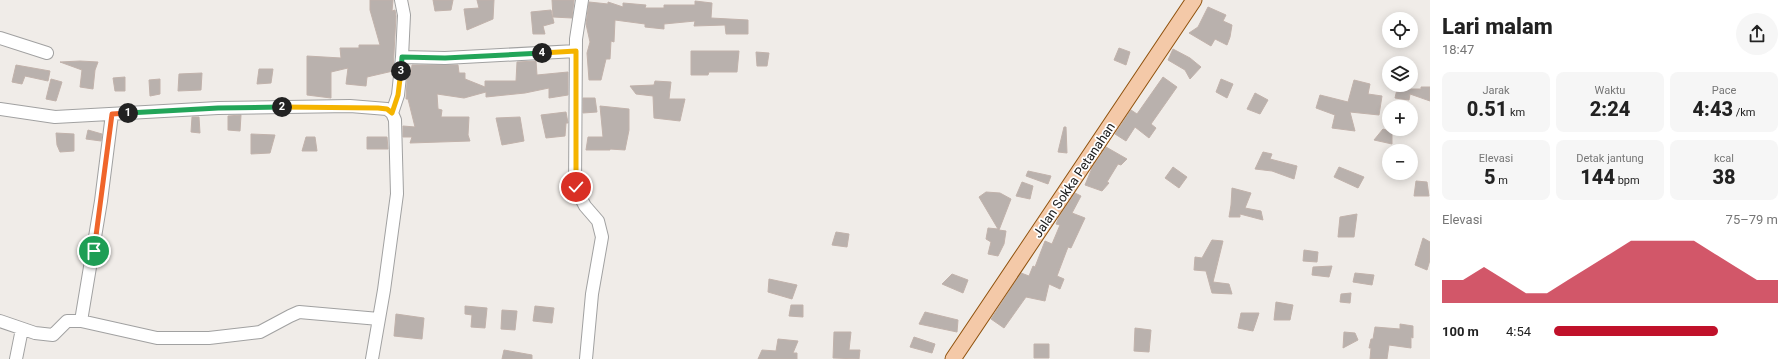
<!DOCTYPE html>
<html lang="id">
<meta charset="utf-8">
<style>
body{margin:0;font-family:Roboto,sans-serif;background:#f6f6f6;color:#222;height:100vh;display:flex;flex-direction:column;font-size:15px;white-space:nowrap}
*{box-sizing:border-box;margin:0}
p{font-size:13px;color:#767676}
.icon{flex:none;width:22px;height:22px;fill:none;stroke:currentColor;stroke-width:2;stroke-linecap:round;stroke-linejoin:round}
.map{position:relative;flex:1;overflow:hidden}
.panel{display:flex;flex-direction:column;background:#fff;width:360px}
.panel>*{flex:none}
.tools{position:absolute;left:1382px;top:12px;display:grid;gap:8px}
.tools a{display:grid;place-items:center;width:36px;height:36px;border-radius:50%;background:#fff;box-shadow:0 2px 10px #0003;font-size:20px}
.pin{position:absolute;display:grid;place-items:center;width:34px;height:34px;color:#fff;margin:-17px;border:2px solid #fff;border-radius:50%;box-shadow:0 1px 4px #0007}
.km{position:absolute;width:20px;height:20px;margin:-10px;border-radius:50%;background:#222;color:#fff;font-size:11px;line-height:20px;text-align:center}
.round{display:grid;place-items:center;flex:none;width:42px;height:42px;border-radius:21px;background:#f6f6f6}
.summary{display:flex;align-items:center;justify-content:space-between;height:68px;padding:0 12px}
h1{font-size:22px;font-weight:800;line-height:30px}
.metrics{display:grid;grid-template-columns:repeat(3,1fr);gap:6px;height:68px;padding:4px 12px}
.metrics div{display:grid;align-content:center;border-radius:8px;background:#f6f6f6;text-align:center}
.metrics b{font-size:20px;font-weight:800}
.metrics small{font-size:11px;font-weight:400}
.metrics p{font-size:11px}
.chart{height:112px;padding:8px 12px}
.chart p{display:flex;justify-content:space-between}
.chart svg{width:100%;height:72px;margin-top:4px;fill:#c0112a;opacity:.7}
ul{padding:0 12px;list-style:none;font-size:13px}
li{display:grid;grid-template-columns:64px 48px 1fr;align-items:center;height:30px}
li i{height:10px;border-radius:5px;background:#c0112a}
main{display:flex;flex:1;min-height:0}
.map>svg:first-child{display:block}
.building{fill:#b9b1ad;stroke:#c1b2ab}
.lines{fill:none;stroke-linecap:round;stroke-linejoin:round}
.minor-casing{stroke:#a1a1a1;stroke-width:14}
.major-casing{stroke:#90520d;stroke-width:17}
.minor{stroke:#fff;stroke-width:12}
.major{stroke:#f4c9a8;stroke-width:15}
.split-1-casing{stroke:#fff;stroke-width:8}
.split-2-casing{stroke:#fff;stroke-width:8}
.split-3-casing{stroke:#fff;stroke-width:8}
.split-4-casing{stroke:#fff;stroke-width:8}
.split-5-casing{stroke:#fff;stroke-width:8}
.split-1{stroke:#f0652b;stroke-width:5}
.split-2{stroke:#22a559;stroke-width:5}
.split-3{stroke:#f5b400;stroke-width:5}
.split-4{stroke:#22a559;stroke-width:5}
.split-5{stroke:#f5b400;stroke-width:5}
.labels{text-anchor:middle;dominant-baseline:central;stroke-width:3.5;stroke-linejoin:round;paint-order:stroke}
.street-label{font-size:13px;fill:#202020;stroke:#fff}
</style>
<main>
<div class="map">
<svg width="1430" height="359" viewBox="0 0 1430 359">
<rect width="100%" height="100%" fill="#f0ece8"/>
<!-- building -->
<path class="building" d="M370,0H393L392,11L395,10L396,16L393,71L367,77L366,86L346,84L348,68L331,72V98L307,95V56L341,58L340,48H359V45H380L370,10Z
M433,0H453L451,10L435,11Z
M477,0H494L493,19L467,30L464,9L479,8Z
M552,0H574L572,18L553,17Z
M695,1L712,3L711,18L748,20V34H726L725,25L694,26L695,21L664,24V29L645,27V24L615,20L614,42L611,41L610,59H606L601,80H589L587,53L590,42L586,24L589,2L608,4V2L623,7V3L646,5L645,8H664V5H695Z
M1208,7L1226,15L1223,21L1232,25L1230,37L1227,45L1215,39L1211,46L1189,33L1198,27Z
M551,10L554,23L543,26L545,34H533L531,12Z
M1119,48L1130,52L1126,65L1114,60Z
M1173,49L1190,58L1201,67L1190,79L1185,70L1168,60Z
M691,51H739L737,72H709L708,75H691Z
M756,52L769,53L767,66H757Z
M80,61L98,62L95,70L93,89L80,87L82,70L60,62Z
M536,61L537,75L568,72V95L549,98V88L525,93L486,97V92L464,98L437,94L438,109L442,110L441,117H469L468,135L470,141L410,143L412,137H403V126L415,127L408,99H406L407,81L409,74H411L412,65H458L459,73H465V79L485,87V81H516L517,62Z
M16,65L50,71L48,81L25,76L22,84L12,82Z
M259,69H273L271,83L257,84Z
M202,73L201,90L178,91L179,74Z
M125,77V91H115L113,78Z
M1163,77L1177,87L1151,124L1156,128L1149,138L1135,127L1126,141L1115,134L1131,110L1137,114Z
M51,79L62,82L56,101L46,99Z
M160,79V94L150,96L149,80Z
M1221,79L1233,84L1227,98L1216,92Z
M1354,80L1370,84L1368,94L1382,96L1379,115L1350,112L1355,131L1332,128L1335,115L1316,108L1320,95L1348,102Z
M655,81L671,82L669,99H685L680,121L654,118L653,96L636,94L630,86L654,85Z
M1421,87H1430V101L1410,94L1409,100L1395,98L1397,89H1421Z
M1255,93L1268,100L1260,114L1247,109Z
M583,98H595L597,112L583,113Z
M600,106L629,109V130L625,150L610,149V150H586L588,137H603Z
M566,112L568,123H566L565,136L546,138L541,115Z
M241,115L240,131L228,130V116Z
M192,117H199L200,133L191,132Z
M520,117L524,141L502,145L496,118Z
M1064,127H1066L1067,153L1058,152Z
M1383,129L1392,132V144L1374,140Z
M88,130L102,134L101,141L86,139Z
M56,133L74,134V151L60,152L57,145Z
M251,134L275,135L270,153L251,154Z
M306,137H315L317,151H302Z
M367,137H387L388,149H367Z
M1106,147L1127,159L1121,165L1118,164L1107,182L1109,183L1102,191L1085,185L1092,168Z
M1263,152L1272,154L1270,159L1297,166L1294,179L1272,171L1255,169Z
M1173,167L1187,177L1179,188L1165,178Z
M1339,167L1364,177L1358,188L1334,177Z
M1028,171L1051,176L1048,184L1026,176Z
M1416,181L1427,182L1429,196H1414Z
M1022,182L1033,186L1030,199L1016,196Z
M1232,188L1251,193L1245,208L1261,211L1263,220L1240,214V217H1229L1231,205Z
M986,192L1000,193L1011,199L999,230L1006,231L1004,244L998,256L988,254L991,242L986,239L988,228L998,229L979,197Z
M1075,193L1081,196L1072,213L1085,218L1071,248L1068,247L1057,276L1064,279L1060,289L1049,284L1045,301L1026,297L1004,328L991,319L1021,273L1029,276L1033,266L1035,267L1045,241L1052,244L1060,225L1056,224L1059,217Z
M1357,214L1354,237H1338L1340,217Z
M836,232L849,234L847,247L832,245Z
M1423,238L1430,242V260L1427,270L1415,265Z
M1212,240L1223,241L1213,282L1229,284L1232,294L1212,293L1206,271L1194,270L1195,257L1202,258Z
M1304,250L1318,252L1317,262L1303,261Z
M1332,266L1329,277L1312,275L1313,267Z
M1355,273L1374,275L1372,285L1353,282Z
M952,274L968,280L963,293L942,284Z
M769,279L797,285L792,299L768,292Z
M1351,293L1350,303L1340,302L1341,294Z
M1276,302L1293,305L1290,320H1274Z
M791,305H803V317L789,316Z
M465,306L487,308L485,328L471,327L472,315L465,314Z
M535,306L554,308L552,323L533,321Z
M502,310L517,311L515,330L501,329Z
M925,312L958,320L957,332L919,324Z
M1241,313H1259L1253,331L1238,328Z
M396,314L424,318L422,339L394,336Z
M1400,324L1413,326V338L1411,337V348L1389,345L1387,359H1370L1371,348H1369L1371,339H1373L1375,327L1400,329Z
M1135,328L1151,330L1149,352L1134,351Z
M834,332H851L849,350H860L859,359L833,358Z
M1344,332L1355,333L1358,340L1343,348Z
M914,337L935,344L932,353L910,347Z
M778,339L798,341L793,353H797V359H758L762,350L776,351Z
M1034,344H1049V358H1034Z
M504,350L532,355V359H502Z"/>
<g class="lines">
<defs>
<path id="minor" d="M582,0L576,39L575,187L585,206L598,221L602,237L592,294L586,359
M0,38L47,53
M402,57L445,58L576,51
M0,109L55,117L218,108L350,106L387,109L392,113L395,120L397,194L384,290L372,359
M392,113L398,95L402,57L404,15L401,0
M0,321L35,333L53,335L67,321H81L157,338H209L260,332L290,316L299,312L379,319
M81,321L101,201L112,114
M16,359L22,329"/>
<path id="major" d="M953,359L1194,0"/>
</defs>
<!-- minor casing -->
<use href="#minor" class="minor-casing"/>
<!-- major casing -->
<use href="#major" class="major-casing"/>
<!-- minor -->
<use href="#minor" class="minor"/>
<!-- major -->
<use href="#major" class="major"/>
</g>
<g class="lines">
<defs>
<path id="split-1" d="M94,251L112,114L128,113"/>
<path id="split-2" d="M128,113L218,108L282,107"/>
<path id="split-3" d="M282,107L378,108L387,109L392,113L398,95L401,71"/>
<path id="split-4" d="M401,71L402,57L445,58L542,53"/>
<path id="split-5" d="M542,53L576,51V187"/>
</defs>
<!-- split-1 casing -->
<use href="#split-1" class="split-1-casing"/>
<!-- split-2 casing -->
<use href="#split-2" class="split-2-casing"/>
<!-- split-3 casing -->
<use href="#split-3" class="split-3-casing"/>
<!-- split-4 casing -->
<use href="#split-4" class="split-4-casing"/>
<!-- split-5 casing -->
<use href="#split-5" class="split-5-casing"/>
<!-- split-1 -->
<use href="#split-1" class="split-1"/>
<!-- split-2 -->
<use href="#split-2" class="split-2"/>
<!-- split-3 -->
<use href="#split-3" class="split-3"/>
<!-- split-4 -->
<use href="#split-4" class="split-4"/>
<!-- split-5 -->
<use href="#split-5" class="split-5"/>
</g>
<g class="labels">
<!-- street labels -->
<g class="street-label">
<text transform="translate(1074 180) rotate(-56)">Jalan Sokka Petanahan</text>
</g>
</g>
</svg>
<div class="tools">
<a><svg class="icon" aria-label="locate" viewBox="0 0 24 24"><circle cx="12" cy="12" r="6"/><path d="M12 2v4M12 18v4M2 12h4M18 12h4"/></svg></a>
<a><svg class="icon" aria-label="layers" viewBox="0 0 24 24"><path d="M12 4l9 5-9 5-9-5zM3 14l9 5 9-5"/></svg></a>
<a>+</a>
<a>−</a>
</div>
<div class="pin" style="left:94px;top:251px;background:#1e9e55"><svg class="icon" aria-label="arrive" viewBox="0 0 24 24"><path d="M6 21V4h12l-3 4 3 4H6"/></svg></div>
<div class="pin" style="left:576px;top:187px;background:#d93025"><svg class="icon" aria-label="check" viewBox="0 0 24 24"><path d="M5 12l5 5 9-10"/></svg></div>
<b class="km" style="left:128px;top:113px">1</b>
<b class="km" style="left:282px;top:107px">2</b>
<b class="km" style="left:401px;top:71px">3</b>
<b class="km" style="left:542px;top:53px">4</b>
</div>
<section class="panel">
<div class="summary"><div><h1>Lari malam</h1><p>18:47</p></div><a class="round"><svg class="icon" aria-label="share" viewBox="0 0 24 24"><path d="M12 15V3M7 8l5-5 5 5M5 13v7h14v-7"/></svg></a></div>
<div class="metrics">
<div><p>Jarak</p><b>0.51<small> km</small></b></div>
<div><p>Waktu</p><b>2:24</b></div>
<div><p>Pace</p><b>4:43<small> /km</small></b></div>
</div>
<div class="metrics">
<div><p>Elevasi</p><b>5<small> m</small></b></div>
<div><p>Detak jantung</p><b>144<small> bpm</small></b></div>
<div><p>kcal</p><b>38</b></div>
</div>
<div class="chart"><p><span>Elevasi</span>75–79 m</p>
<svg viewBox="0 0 160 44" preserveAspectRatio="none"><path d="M0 44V30L10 30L20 22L30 30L40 38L50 38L60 30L70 22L80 14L90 6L100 6L110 6L120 6L130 14L140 22L150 30L160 30V44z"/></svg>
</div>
<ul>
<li><b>100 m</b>4:54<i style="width:73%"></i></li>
</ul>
</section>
</main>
